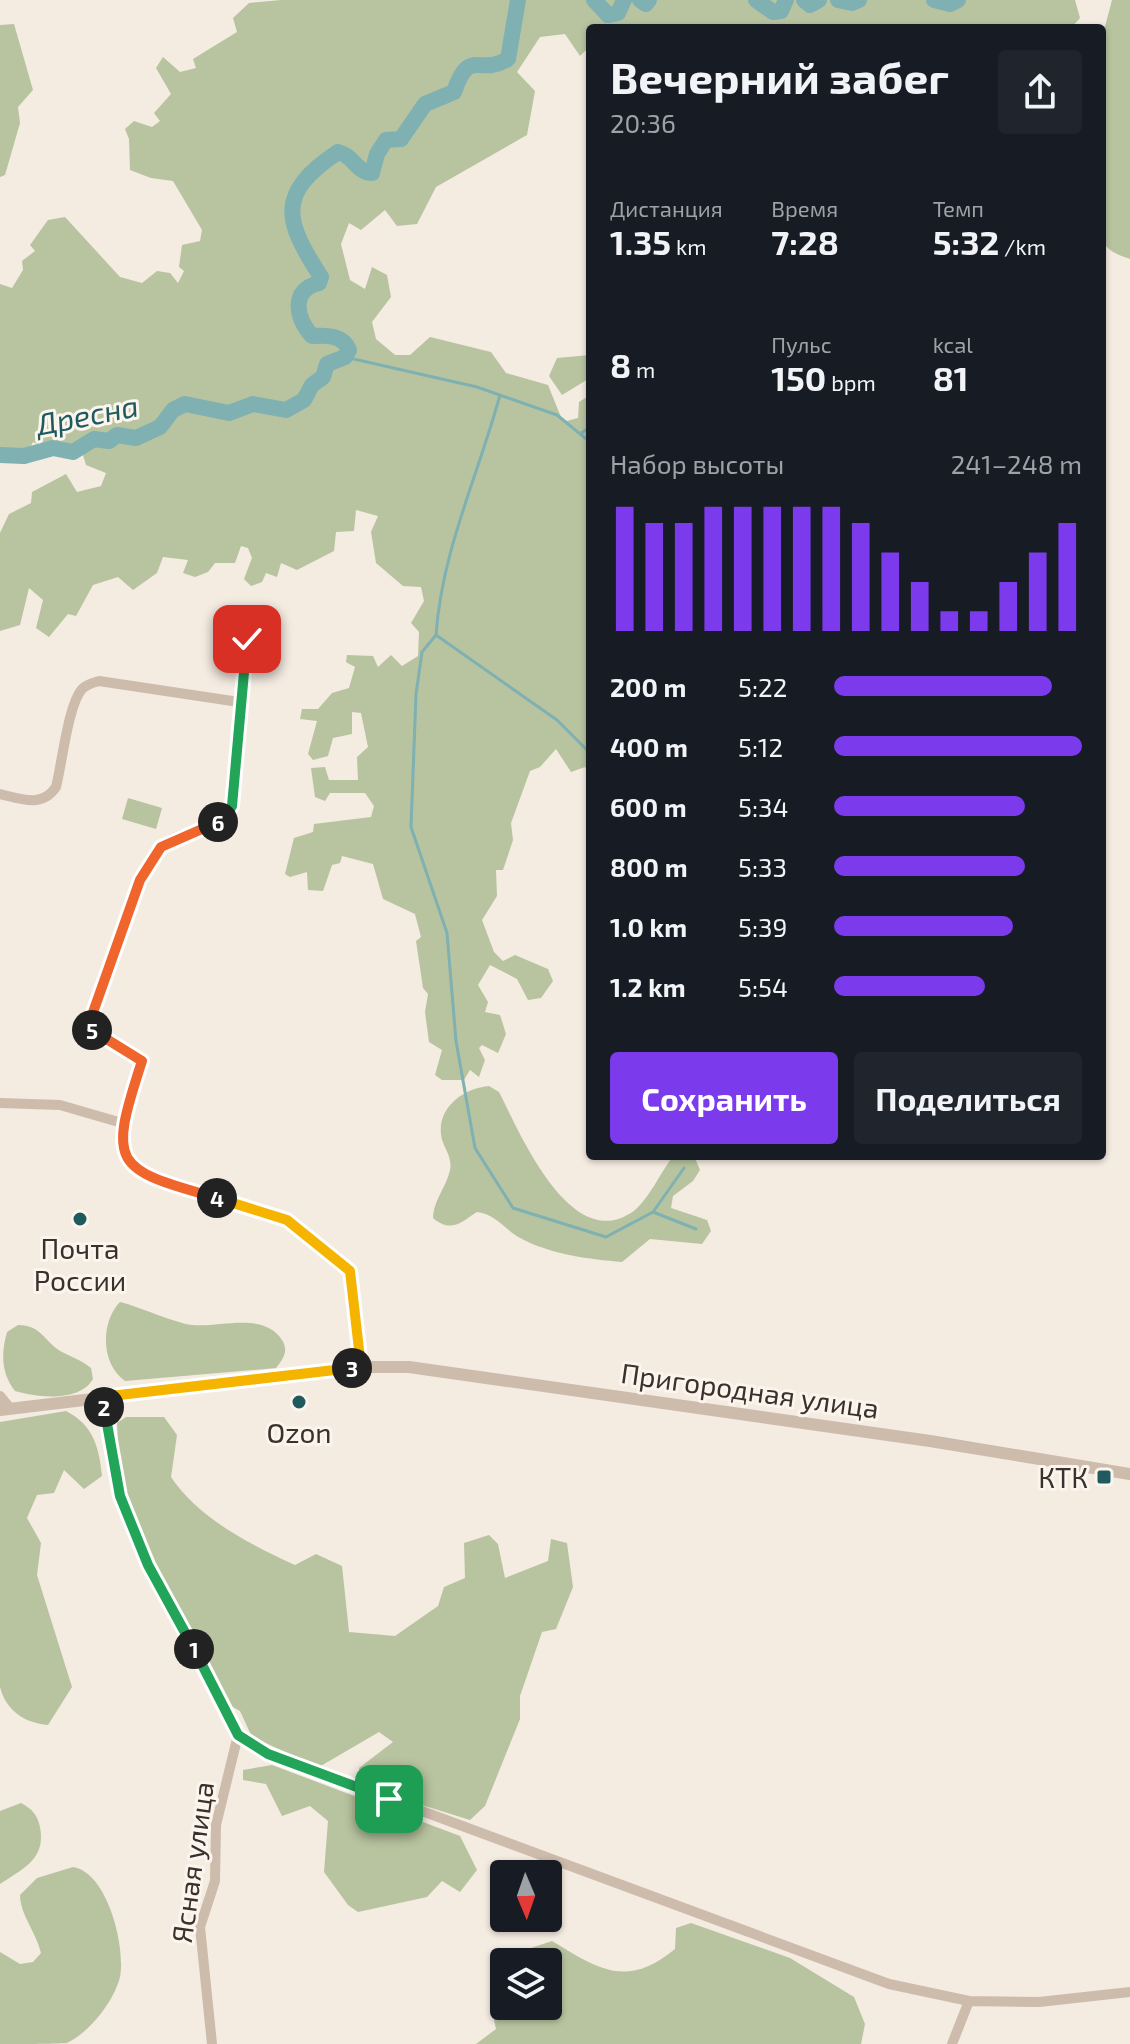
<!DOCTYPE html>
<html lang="ru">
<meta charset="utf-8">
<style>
body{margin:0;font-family:"Exo 2",sans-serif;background:#20242c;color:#f1f3f6;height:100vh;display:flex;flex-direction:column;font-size:30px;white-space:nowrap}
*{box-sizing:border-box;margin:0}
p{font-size:26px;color:#9ea1a6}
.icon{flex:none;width:44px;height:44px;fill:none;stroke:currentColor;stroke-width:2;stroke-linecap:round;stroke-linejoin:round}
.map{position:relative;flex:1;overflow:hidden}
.details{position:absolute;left:586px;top:24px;width:520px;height:1136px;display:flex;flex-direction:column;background:#171b24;border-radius:8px;box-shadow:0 2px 6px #0004}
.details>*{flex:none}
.needle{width:52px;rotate:178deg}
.buttons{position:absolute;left:490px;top:1860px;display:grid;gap:16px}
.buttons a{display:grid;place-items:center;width:72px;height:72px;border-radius:8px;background:#171b24;box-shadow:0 2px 6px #0004;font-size:40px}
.pin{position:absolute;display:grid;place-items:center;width:68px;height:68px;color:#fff;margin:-34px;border-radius:16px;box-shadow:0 4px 12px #0006}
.km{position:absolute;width:40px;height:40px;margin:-20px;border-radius:50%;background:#222;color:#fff;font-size:22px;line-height:40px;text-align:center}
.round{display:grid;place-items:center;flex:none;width:84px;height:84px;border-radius:8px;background:#20242c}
.summary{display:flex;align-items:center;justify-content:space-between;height:136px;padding:0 24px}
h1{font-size:44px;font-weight:700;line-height:60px}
.figures{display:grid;grid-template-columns:repeat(3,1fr);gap:12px;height:136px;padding:8px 24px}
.figures div{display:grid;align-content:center}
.figures b{font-size:34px;font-weight:700}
.figures small{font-size:22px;font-weight:400}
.figures p{font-size:22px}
.chart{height:224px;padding:16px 24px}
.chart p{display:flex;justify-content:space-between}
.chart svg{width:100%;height:144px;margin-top:8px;stroke:#7c3aed;stroke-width:6}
.primary-button{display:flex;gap:16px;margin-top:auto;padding:16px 24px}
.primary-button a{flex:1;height:92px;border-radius:8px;background:#7c3aed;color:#fff;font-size:32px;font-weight:700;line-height:92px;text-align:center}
.primary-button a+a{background:#20242c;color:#f1f3f6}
ul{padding:0 24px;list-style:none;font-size:26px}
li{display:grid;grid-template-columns:128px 96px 1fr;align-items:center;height:60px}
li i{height:20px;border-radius:10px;background:#7c3aed}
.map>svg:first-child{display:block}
.green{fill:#b8c4a0}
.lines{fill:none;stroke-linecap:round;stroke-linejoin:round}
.stream{stroke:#7fb0b2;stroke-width:3}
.river{stroke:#7fb0b2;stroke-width:16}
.minor{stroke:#cdbbac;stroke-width:10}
.tertiary{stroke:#cdbbac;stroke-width:12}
.split-1-casing{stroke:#fff;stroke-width:16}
.split-2-casing{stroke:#fff;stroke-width:16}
.split-3-casing{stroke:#fff;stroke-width:16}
.split-4-casing{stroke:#fff;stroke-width:16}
.split-5-casing{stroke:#fff;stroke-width:16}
.split-6-casing{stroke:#fff;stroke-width:16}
.split-7-casing{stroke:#fff;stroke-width:16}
.split-1{stroke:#22a559;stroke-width:10}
.split-2{stroke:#22a559;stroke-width:10}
.split-3{stroke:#f5b400;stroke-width:10}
.split-4{stroke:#f5b400;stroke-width:10}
.split-5{stroke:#f0652b;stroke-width:10}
.split-6{stroke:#f0652b;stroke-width:10}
.split-7{stroke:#22a559;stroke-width:10}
.poi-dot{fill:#1f5a5e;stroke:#fbf5ee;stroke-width:3}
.labels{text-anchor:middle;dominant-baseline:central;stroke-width:6;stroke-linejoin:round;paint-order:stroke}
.poi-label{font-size:28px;fill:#3b302b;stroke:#fbf5ee}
.street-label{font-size:28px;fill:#3b302b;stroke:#fbf5ee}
.water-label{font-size:30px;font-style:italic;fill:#1f5a5e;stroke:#fbf5ee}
</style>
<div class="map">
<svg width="1130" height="2044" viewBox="0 0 1130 2044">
<rect width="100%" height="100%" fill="#f4ebe1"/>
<!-- green -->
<path class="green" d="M281,0H1075L1080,18L1071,28H590V46L580,56L565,34L540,37L517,72L535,91L527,135L436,187L417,224L397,226L385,210L361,230L349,223L341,244L350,280L365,289L372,267L387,275L391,297L372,322L376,339L395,355H410L430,337L491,352L506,373L548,385L563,422L578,418L579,402L590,395V776L585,767L571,772L556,749L540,767L530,771L511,823L513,840L503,870H496L497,896L482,920L494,952L503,961L515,955L548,969L553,981L541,998L528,1000L517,979L490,965L478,985L488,1002L485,1012L500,1015L506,1034L498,1053L482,1045L479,1048L485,1060L479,1077L470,1070L464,1080H442L435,1075L442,1050L429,1042L425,1012L428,994L423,988L416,941L421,937L415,914L383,899L373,864L342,856L340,863L332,865L323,891L308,890L307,872L290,877L285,874L294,838L313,832L314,824L371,817L374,806L365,793H330L325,801L315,797L311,768L325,767L329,780H358L357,757L368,747L361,713L352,712V734L333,738L328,756L313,760L308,754L317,721L300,719L302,709H318L332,693L349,688L355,667L346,662L347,655L373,656L378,667L391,655L402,666L418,656L419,632L411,623L424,601L421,587L403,586L376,563L371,532L378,516L356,510L354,531L336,532L334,551L297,570L281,563L277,577L266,573L262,582L251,586L244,579L252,558L248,548L241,546L235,563H215L208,572L195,577L183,573L188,560L163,557L157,573L133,590L118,577L93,585L76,616L68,614L49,637L36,628L43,600L29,588L20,625L0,631V533L9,514L31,503L32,492L66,474L77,492L101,486L106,473L86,465L82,452L59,454L33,442L27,454L4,448L0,452V284L12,288L23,270L22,261L35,251L30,245L48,220L65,217L120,277L142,283L157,271L170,273L178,283L184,271L179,267L182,245L200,241L202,230L173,181L151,178L130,170L129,139L125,129L134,121L152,127L160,121L154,113L171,94L156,68L163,57L180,72L196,68L193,59L237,32L233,18L249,3Z
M1112,0H1130V259C1122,256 1112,253 1107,247C1097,235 1099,195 1105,182L1102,176V38Z
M14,24L33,90L18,107L20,123L5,175L0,177V25Z
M590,355V378L562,395L549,376L557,358Z
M128,798L162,808L156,829L122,819Z
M489,1086L499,1092C520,1133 572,1258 635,1210C649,1198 660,1174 671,1159L695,1158L700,1170L693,1181L673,1196L671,1208L707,1220L711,1231L702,1244L650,1239L622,1262C589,1259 554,1255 524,1240C506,1232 497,1214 477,1212C460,1223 451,1233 433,1218C434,1199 446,1188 450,1170C453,1156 442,1147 441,1134C438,1106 465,1088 489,1086Z
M120,1302C140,1307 175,1323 192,1325C220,1328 263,1311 282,1340C289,1351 283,1359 276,1368L125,1381C101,1364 100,1323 120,1302Z
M18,1325C42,1325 44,1342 62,1352C72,1357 81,1360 91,1368L93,1379C80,1402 38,1398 15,1391C1,1373 1,1353 7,1332Z
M66,1411C93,1425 99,1446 102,1476L84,1489L64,1470L54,1493L37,1495L27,1518L41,1543L37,1575L72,1687L48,1725C25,1723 6,1711 0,1687V1422Z
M126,1417H164L177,1435L171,1477C198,1518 251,1545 295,1565L316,1554L342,1566L349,1632L395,1636L438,1606L444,1587L465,1578L464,1543L489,1535L498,1544L505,1578L548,1561L551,1539L567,1543L573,1587L556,1629L542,1632L520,1696V1719L485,1806L470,1820L361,1786L359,1768L393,1742L379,1732L319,1767L252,1737L240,1711L222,1701L121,1490L117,1423Z
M272,1765L460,1836L477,1870L460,1892L442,1881L427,1897L358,1912L348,1905L324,1872L328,1821L310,1806L282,1816L266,1784L243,1780V1770Z
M21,1803C32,1809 37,1814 40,1827C46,1859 24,1868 0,1884V1811Z
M73,1867C107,1872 126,1946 120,1977C114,2001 90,2032 67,2043C55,2044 16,2044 0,2044V1952L20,1964L33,1962L41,1953C36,1932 20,1914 20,1895L37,1878Z
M691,1923L790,1958L854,1997L865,2024L861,2044H476L496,2029L490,2002L504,1975V2006H548V1962H511L516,1953L552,1941C598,1969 627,1989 675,1949L676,1928Z"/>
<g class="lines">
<!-- stream -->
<path class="stream" d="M345,357L477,387L557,415L590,442
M500,395C478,476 442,550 436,635L557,720L590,753
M580,434L590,427
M436,635L422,652L416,694L411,827L447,933L456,1041L475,1148L513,1208L606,1237L653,1212L684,1168
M653,1212L696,1229"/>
<!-- river -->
<path class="river" d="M594,0L608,15L618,13L624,0
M640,0L646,4L649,0
M756,0L773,12L781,11L786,0
M804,0L810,5L819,0
M838,0L852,3L859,0
M934,0L950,4L958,0
M0,455L24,456L53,448L73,452L94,439L109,441L117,435L136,438L160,427L173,410L185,404L229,413L253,404L286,410L304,400L312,385L323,377L327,364L345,357L349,350C343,335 327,335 312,336C296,318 290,290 319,283L321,277C285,221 275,194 338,152C353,155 357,173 372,173L377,154L386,140L401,139L425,104L454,92C470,46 478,77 508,59L518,0"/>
<!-- minor -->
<path class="minor" d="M247,639L232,806C216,835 182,826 161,847C132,876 105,976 91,1018V1029L142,1061C130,1097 103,1150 144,1176L287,1220L350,1271L361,1367
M0,794C21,799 42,808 56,787C62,764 68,705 82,689C87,684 93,683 99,681L239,702
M0,1103L60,1105L122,1123
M0,1396L10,1408
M102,1397L120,1496L148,1565L238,1735L268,1754L889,1984L969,2001L1039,2002L1130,1992
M212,2044L200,1927L215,1881L216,1825L238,1735
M952,2044L969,2001"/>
<!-- tertiary -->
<path class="tertiary" d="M0,1410L361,1367H409L930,1441L1130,1474"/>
</g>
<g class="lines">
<defs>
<path id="split-1" d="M194,1649L238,1735L268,1754L389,1799"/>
<path id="split-2" d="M104,1407L120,1496L148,1565L194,1649"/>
<path id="split-3" d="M104,1407L102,1397L352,1368"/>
<path id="split-4" d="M217,1198L287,1220L350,1271L361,1367L352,1368"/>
<path id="split-5" d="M92,1030L142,1061C108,1165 112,1169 217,1198"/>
<path id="split-6" d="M92,1030L91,1018L140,880L161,847L218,822"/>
<path id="split-7" d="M218,822L224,820L232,806L247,639"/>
</defs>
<!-- split-1 casing -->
<use href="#split-1" class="split-1-casing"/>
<!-- split-2 casing -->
<use href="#split-2" class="split-2-casing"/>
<!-- split-3 casing -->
<use href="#split-3" class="split-3-casing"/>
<!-- split-4 casing -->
<use href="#split-4" class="split-4-casing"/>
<!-- split-5 casing -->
<use href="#split-5" class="split-5-casing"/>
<!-- split-6 casing -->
<use href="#split-6" class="split-6-casing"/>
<!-- split-7 casing -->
<use href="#split-7" class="split-7-casing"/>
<!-- split-1 -->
<use href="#split-1" class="split-1"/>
<!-- split-2 -->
<use href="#split-2" class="split-2"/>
<!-- split-3 -->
<use href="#split-3" class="split-3"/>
<!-- split-4 -->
<use href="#split-4" class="split-4"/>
<!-- split-5 -->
<use href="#split-5" class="split-5"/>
<!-- split-6 -->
<use href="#split-6" class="split-6"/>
<!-- split-7 -->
<use href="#split-7" class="split-7"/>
</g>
<!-- markers -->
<g class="poi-dot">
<circle cx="80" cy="1219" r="8"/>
<circle cx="299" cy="1402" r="8"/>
<rect x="1096" y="1469" width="16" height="16" rx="4"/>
</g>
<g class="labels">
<!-- poi labels -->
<g class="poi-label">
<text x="80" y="1248">Почта<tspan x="80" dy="32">России</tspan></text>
<text x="299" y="1432">Ozon</text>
<text x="1088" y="1477" text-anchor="end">КТК</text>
</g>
<!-- street labels -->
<g class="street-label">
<text transform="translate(750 1390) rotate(8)">Пригородная улица</text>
<text transform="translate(192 1862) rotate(-82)">Ясная улица</text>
</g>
<!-- water labels -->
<g class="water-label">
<text transform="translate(87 414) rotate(-11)">Дресна</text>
</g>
</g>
</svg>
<div class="buttons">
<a><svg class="needle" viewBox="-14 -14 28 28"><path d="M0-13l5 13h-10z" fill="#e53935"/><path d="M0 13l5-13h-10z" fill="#9ea1a6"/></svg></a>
<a><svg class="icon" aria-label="layers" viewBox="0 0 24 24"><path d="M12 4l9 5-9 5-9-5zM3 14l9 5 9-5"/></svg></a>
</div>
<div class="pin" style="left:389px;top:1799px;background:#1e9e55"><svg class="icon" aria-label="arrive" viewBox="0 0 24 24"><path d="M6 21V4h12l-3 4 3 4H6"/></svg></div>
<div class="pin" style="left:247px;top:639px;background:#d93025"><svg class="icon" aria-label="check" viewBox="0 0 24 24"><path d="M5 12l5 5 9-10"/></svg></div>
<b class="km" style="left:194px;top:1649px">1</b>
<b class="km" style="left:104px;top:1407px">2</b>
<b class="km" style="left:352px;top:1368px">3</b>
<b class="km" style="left:217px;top:1198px">4</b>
<b class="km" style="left:92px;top:1030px">5</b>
<b class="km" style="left:218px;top:822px">6</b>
<section class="details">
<div class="summary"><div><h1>Вечерний забег</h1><p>20:36</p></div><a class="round"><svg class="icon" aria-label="share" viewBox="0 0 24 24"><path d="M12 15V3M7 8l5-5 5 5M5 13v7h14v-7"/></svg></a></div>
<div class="figures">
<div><p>Дистанция</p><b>1.35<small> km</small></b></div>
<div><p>Время</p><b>7:28</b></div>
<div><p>Темп</p><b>5:32<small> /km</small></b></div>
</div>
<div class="figures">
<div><b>8<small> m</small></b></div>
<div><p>Пульс</p><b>150<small> bpm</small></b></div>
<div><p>kcal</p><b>81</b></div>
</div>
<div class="chart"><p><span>Набор высоты</span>241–248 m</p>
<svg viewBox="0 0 160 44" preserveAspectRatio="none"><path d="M5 44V6M15 44V11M25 44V11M35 44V6M45 44V6M55 44V6M65 44V6M75 44V6M85 44V11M95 44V20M105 44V29M115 44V38M125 44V38M135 44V29M145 44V20M155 44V11"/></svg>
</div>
<ul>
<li><b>200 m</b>5:22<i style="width:88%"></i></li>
<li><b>400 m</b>5:12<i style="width:100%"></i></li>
<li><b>600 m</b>5:34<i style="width:77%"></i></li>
<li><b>800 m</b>5:33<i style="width:77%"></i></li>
<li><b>1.0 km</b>5:39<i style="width:72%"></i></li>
<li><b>1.2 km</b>5:54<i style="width:61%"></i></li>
</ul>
<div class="primary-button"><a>Сохранить</a><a>Поделиться</a></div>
</section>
</div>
